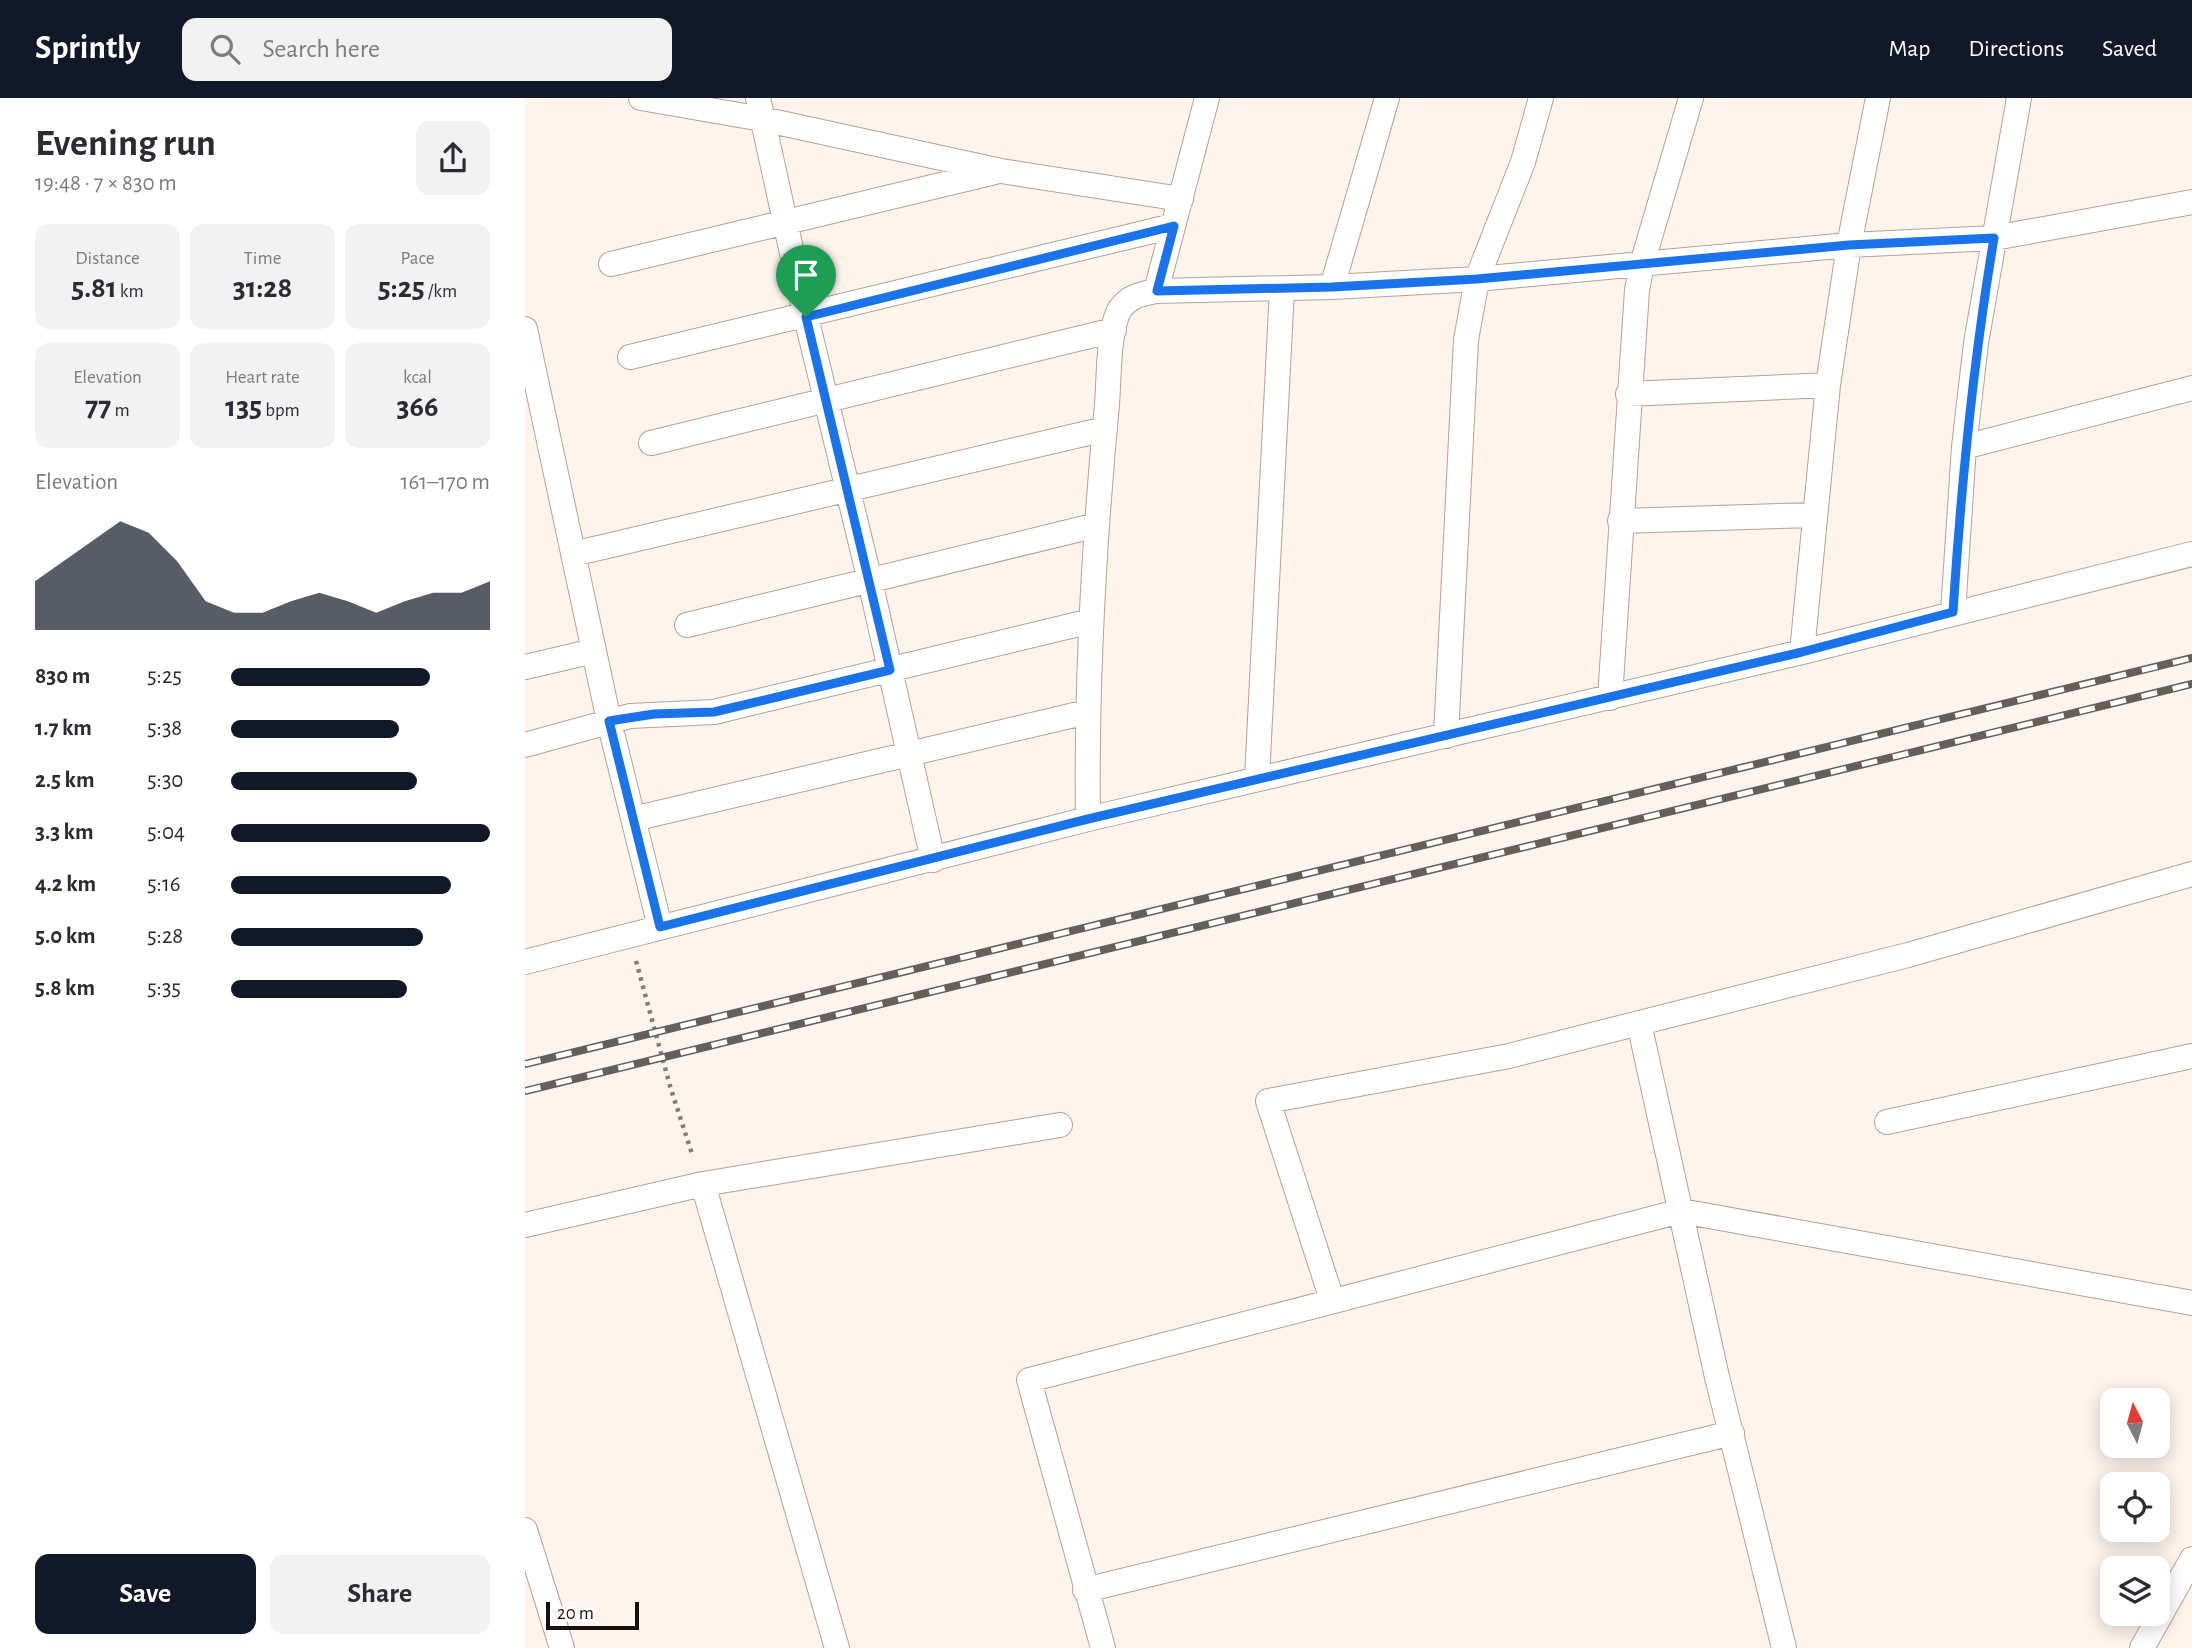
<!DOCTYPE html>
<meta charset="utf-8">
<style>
body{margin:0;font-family:"Alegreya Sans",sans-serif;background:#f2f2f3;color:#2b2b33;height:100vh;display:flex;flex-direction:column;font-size:26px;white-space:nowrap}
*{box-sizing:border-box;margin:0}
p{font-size:23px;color:#7c7c81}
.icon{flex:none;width:38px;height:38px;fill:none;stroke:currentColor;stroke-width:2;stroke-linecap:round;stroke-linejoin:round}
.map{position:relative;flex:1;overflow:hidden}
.details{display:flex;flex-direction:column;background:#fff;width:525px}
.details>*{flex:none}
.needle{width:46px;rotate:354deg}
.controls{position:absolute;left:1575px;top:1290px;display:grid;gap:14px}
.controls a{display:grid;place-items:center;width:70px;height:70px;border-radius:14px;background:#fff;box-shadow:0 4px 18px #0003;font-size:35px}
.scale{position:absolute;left:21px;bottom:18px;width:93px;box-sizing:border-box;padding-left:7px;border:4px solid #18110b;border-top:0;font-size:19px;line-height:24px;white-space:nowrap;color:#18110b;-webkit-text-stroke:5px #fff;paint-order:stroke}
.pin{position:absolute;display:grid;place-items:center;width:60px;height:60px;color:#fff;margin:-72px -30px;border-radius:50% 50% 50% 0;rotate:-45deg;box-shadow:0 0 7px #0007}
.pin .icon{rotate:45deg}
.round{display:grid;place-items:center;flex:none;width:74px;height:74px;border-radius:14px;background:#f2f2f3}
.head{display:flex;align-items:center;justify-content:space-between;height:119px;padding:0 35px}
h1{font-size:38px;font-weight:600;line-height:52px}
.metrics{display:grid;grid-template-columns:repeat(3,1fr);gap:10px;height:119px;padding:7px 35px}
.metrics div{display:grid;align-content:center;border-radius:14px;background:#f2f2f3;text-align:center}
.metrics b{font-size:30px;font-weight:600}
.metrics small{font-size:19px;font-weight:400}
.metrics p{font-size:19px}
.chart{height:196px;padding:14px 35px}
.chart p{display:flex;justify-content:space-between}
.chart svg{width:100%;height:126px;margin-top:7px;fill:#111827;opacity:.7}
.primary-button{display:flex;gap:14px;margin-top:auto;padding:14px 35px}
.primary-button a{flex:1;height:80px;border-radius:14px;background:#111827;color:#fff;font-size:28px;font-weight:600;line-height:80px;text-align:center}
.primary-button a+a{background:#f2f2f3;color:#2b2b33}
ul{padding:0 35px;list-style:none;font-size:23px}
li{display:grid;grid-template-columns:112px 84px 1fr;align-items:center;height:52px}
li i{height:18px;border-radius:9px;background:#111827}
header{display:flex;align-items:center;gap:42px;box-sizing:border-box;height:98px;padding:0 35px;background:#111827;color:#fff}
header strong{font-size:33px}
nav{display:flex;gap:38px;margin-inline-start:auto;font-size:24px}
.search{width:490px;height:63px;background:#f2f2f3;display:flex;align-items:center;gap:18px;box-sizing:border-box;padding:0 24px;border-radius:14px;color:#7c7c81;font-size:26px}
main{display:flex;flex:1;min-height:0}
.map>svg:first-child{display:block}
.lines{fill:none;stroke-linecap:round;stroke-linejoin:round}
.street-casing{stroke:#b7a192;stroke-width:26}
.path{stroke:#837b74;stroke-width:4.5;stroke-dasharray:3.5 5;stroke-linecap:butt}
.street{stroke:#fff;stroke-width:24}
.rail-casing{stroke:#665e58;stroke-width:8}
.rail{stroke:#fff;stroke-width:5;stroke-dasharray:16;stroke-linecap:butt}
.route-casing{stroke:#fff;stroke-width:14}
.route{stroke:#1a73e8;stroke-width:9}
</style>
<header>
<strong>Sprintly</strong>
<div class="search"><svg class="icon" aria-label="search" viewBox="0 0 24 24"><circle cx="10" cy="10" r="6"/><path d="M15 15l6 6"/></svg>Search here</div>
<nav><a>Map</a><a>Directions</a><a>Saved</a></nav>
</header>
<main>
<section class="details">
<div class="head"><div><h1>Evening run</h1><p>19:48 · 7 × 830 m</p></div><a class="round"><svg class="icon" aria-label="share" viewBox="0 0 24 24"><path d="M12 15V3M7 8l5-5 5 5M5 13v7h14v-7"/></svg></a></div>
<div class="metrics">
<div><p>Distance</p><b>5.81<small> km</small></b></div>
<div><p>Time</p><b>31:28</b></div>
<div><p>Pace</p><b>5:25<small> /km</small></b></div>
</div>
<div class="metrics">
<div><p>Elevation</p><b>77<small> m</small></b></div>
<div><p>Heart rate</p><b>135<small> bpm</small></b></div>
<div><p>kcal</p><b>366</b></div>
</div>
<div class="chart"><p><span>Elevation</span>161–170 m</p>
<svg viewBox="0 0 160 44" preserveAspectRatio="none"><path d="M0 44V27L10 20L20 13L30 6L40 10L50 20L60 34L70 38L80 38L90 34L100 31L110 34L120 38L130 34L140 31L150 31L160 27V44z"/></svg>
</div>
<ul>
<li><b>830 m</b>5:25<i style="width:77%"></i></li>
<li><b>1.7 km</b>5:38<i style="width:65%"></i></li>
<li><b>2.5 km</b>5:30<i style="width:72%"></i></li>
<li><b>3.3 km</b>5:04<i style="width:100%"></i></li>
<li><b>4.2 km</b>5:16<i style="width:85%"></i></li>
<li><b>5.0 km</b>5:28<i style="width:74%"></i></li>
<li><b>5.8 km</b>5:35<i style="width:68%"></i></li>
</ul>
<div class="primary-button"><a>Save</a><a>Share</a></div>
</section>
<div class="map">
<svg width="1667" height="1550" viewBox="0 0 1667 1550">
<rect width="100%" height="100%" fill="#fdf4ed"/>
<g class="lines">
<defs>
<path id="street" d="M116,0L237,21L476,73L656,101
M233,0L281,219L345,483L408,762
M86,166L470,74
M807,189L862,0
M631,193L682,0
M0,231L84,623L135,829
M105,259L648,128
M1103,296L1303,287
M126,345L589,232
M1439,349L1667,290
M1095,423L1289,417
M48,456L580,331
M1428,514L1439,349L1451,245L1494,0
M162,527L572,427
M1277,554L1303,287L1324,147L1353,0
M0,569L69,553
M1085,600L1112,192L1117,166L1166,0
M921,638L941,242L952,181L998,64L1016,0
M0,647L105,618L189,614L566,523
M732,680L757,191
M108,721L562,614
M563,721C561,582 569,444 582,306C584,282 583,231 595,211C604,198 617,196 631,193L807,189L952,181L1324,147L1469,140L1667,104
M0,864L563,721L1277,554L1667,456
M1114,925L1192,1279L1259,1550
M1362,1024L1667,958
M178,1086L312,1550
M0,1127L178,1086L535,1027
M807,1202L743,1003L984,958L1383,857L1667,776
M0,1432L37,1550
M560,1492L1207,1335
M578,1550L504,1282L1156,1113L1667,1205
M1617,1550L1667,1461"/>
</defs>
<!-- street casing -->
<use href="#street" class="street-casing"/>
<!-- path -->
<path class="path" d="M111,863L145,988L168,1059"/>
<!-- street -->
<use href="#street" class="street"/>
<defs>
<path id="rail" d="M0,966L1667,560
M0,993L1667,586"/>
</defs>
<!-- rail casing -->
<use href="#rail" class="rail-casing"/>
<!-- rail -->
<use href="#rail" class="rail"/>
</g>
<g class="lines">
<defs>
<path id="route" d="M649,128L632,193L807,189L952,181L1324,147L1469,140C1448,265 1436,388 1428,514L1277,554L563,721L135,829L84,623L129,616L189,614L365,572L281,219Z"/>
</defs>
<!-- route casing -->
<use href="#route" class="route-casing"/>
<!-- route -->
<use href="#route" class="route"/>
</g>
</svg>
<div class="controls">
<a><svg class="needle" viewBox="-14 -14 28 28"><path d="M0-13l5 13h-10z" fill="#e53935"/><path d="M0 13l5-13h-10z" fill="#7c7c81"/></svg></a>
<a><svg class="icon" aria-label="locate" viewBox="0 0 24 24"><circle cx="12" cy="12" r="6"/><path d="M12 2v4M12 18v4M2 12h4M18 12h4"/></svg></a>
<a><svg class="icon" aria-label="layers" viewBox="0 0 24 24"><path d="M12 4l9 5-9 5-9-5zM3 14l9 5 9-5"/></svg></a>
</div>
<div class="scale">20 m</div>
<div class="pin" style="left:281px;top:219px;background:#1e9e55"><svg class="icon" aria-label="arrive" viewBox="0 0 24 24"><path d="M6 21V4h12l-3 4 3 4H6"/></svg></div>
</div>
</main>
